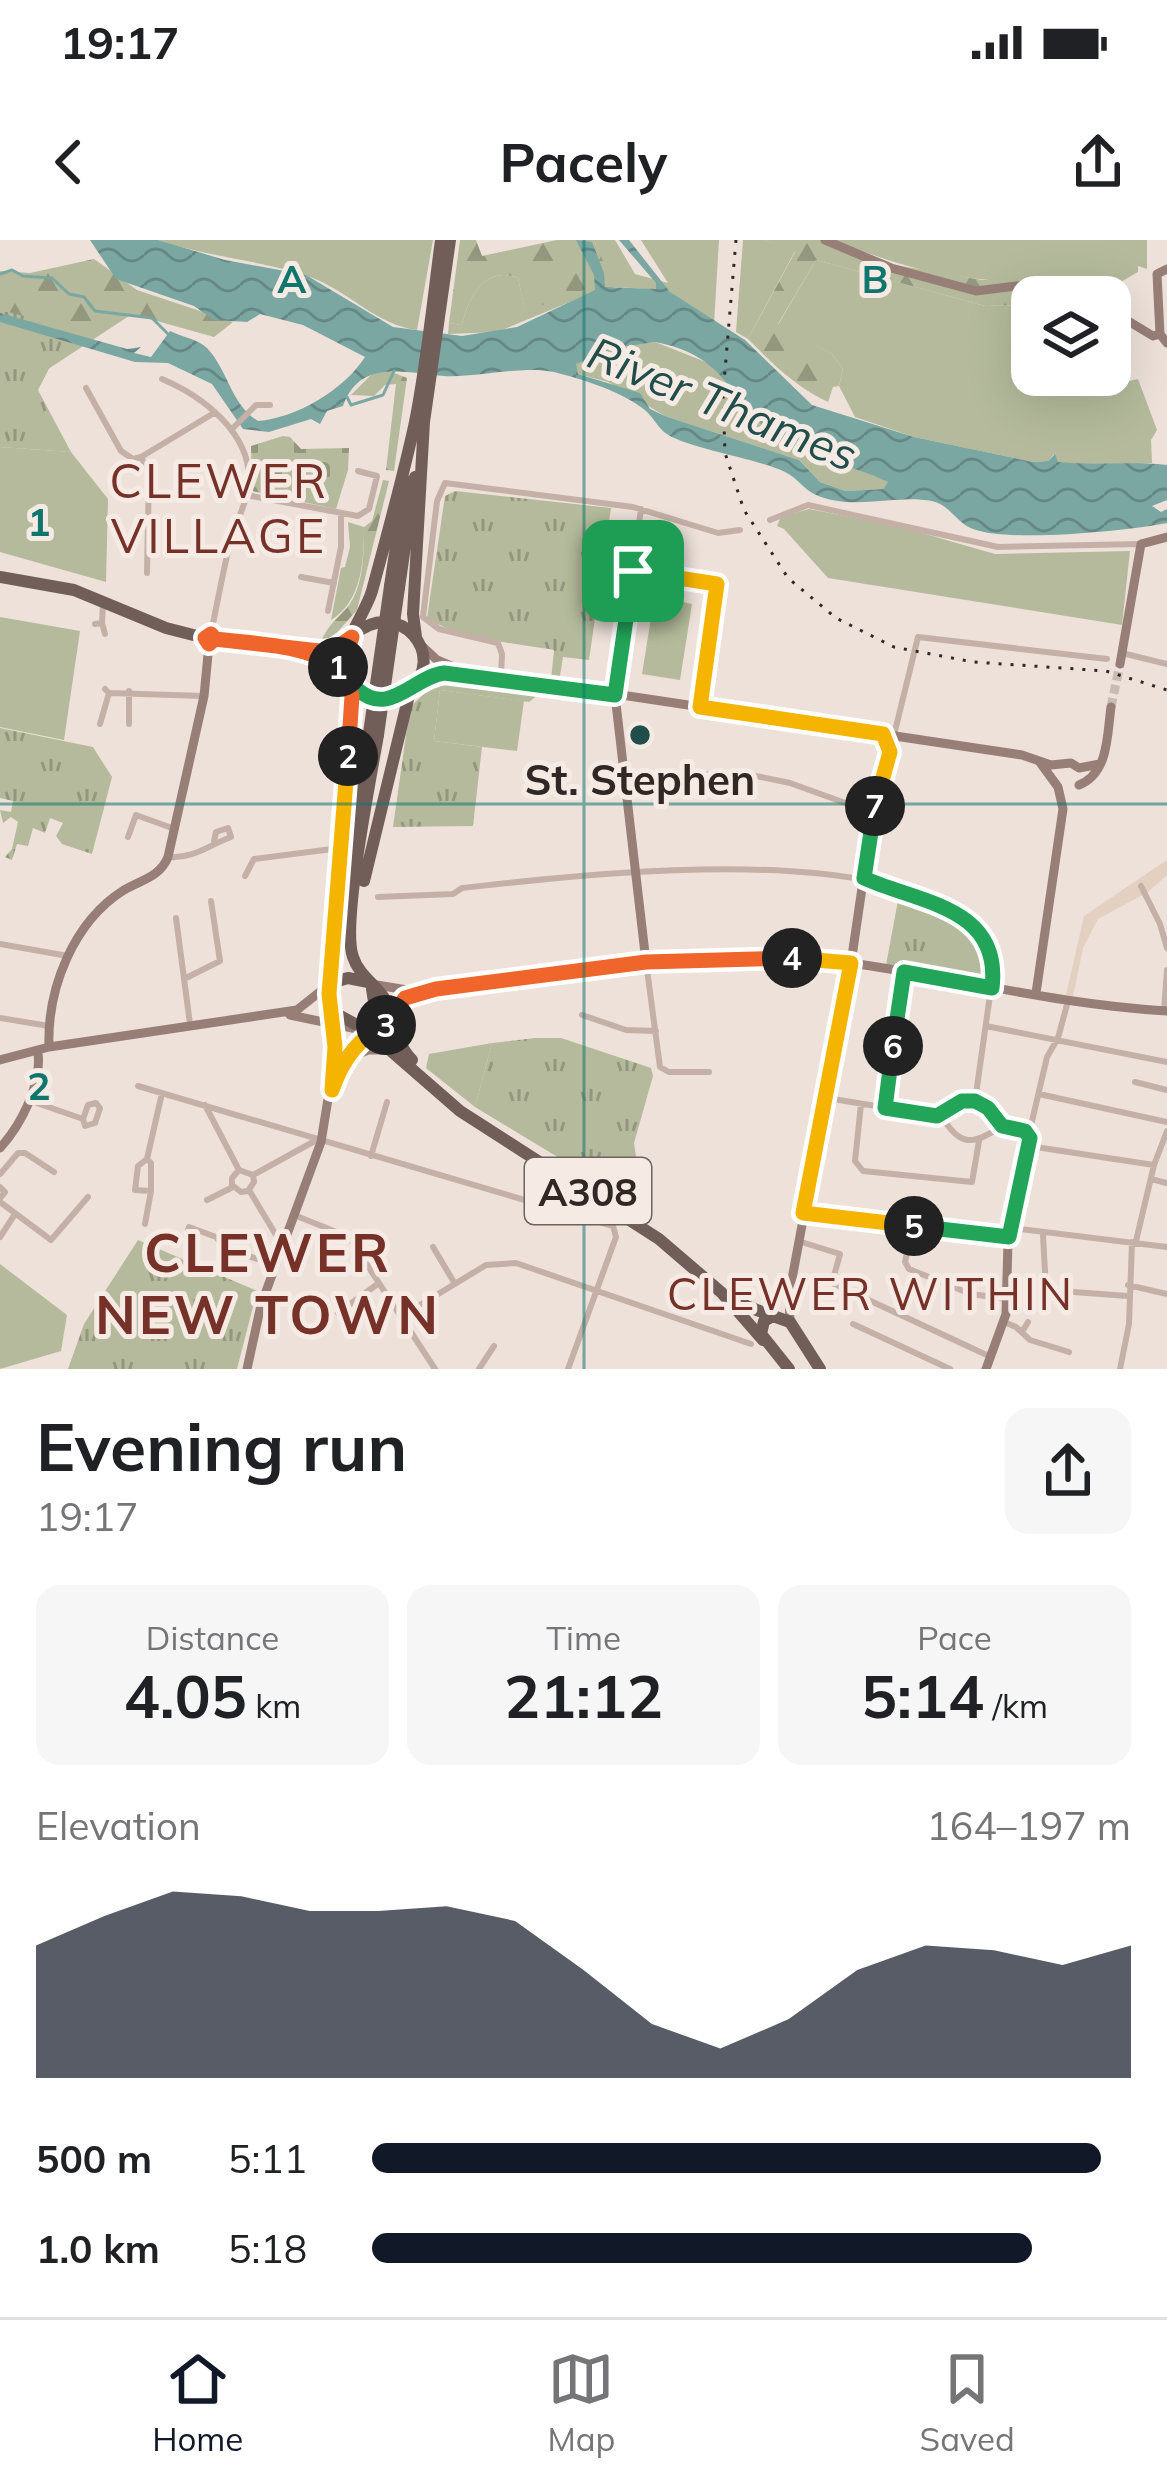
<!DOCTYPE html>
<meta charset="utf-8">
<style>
body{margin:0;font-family:Mulish,sans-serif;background:#f6f6f6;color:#202124;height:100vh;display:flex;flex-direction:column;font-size:45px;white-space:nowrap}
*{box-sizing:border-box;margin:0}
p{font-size:39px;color:#757577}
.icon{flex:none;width:66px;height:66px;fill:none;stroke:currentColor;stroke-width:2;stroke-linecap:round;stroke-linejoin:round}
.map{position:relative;height:1129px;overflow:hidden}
.sheet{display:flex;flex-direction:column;background:#fff;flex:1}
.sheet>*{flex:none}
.tools{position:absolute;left:1011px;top:36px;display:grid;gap:24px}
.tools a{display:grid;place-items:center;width:120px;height:120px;border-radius:24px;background:#fff;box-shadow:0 12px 48px #0002;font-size:60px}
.pin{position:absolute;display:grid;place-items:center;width:102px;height:102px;color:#fff;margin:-51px;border-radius:24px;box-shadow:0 6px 18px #0006}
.km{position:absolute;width:60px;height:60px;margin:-30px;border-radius:50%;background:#222;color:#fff;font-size:33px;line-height:60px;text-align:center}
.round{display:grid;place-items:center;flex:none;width:126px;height:126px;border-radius:24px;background:#f6f6f6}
.headline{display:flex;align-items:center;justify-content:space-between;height:204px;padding:0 36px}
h1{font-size:66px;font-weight:700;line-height:90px}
.stats{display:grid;grid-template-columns:repeat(3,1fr);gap:18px;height:204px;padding:12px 36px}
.stats div{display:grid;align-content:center;border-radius:24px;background:#f6f6f6;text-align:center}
.stats b{font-size:60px;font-weight:700}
.stats small{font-size:33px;font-weight:400}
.stats p{font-size:33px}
.chart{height:336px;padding:24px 36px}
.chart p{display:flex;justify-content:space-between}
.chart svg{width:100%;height:216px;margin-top:12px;fill:#111827;opacity:.7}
ul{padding:0 36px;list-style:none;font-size:39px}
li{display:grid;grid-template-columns:192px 144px 1fr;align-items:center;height:90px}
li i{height:30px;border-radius:15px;background:#111827}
.status{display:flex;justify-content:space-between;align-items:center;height:84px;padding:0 60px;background:#fff;direction:ltr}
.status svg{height:33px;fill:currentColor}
header{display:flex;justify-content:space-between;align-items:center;height:156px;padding:0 36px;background:#fff;font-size:54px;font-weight:700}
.tabs{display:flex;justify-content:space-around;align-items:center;height:168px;border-top:3px solid #e0e0e0;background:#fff;font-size:33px;color:#757577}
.tabs a{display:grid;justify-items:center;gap:6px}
.tabs .on{color:#111827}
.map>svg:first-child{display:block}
.green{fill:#b4ba9b}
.forest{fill:url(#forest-firs)}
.cemetery{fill:url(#cemetery-stones)}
.park{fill:url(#park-tufts)}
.plaza{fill:#e4d0c1}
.water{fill:url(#water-waves);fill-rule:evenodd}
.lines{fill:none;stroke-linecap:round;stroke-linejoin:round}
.stream{stroke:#7ba7a3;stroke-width:3}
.secondary-tunnel{stroke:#c7bcb5;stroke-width:9;stroke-dasharray:9 4.5;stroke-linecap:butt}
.street{stroke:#c4b0a6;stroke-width:6}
.secondary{stroke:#977f78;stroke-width:9}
.primary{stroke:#715e59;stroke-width:12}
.rail{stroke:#312826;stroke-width:3;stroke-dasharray:3 9;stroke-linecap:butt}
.primary-bridge{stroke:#715e59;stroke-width:12}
.split-1-casing{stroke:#fff;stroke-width:24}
.split-2-casing{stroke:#fff;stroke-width:24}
.split-3-casing{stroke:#fff;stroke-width:24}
.split-4-casing{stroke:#fff;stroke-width:24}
.split-5-casing{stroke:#fff;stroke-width:24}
.split-6-casing{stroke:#fff;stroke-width:24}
.split-7-casing{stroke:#fff;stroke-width:24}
.split-8-casing{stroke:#fff;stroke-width:24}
.split-1{stroke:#22a559;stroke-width:15}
.split-2{stroke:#f0652b;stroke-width:15}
.split-3{stroke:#f5b400;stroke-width:15}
.split-4{stroke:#f0652b;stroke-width:15}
.split-5{stroke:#f5b400;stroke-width:15}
.split-6{stroke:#22a559;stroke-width:15}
.split-7{stroke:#22a559;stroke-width:15}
.split-8{stroke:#f5b400;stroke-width:15}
.grid{fill:none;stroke:#0f766e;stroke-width:3;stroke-opacity:0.55}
.poi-dot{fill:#214d4a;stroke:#f6ebe4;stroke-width:4.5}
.labels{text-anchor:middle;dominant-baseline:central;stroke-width:10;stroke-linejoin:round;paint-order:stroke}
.shield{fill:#f6ebe4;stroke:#6c625f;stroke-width:3}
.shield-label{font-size:39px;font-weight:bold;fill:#312826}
.poi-label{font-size:42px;font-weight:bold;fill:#312826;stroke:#f6ebe4}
.water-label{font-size:45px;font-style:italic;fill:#214d4a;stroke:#f6ebe4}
.neighbourhood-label{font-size:45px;letter-spacing:3px;fill:#763229;stroke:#f6ebe4}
.quarter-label{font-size:48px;letter-spacing:3px;fill:#763229;stroke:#f6ebe4}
.district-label{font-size:54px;font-weight:bold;letter-spacing:3px;fill:#763229;stroke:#f6ebe4}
.grid-label{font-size:39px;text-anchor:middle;font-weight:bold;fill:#0f766e;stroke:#f6ebe4;stroke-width:10;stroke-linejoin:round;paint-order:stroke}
</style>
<div class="status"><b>19:17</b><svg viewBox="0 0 49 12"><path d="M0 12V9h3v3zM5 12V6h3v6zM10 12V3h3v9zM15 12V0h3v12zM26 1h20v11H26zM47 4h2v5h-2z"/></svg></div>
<header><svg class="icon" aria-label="back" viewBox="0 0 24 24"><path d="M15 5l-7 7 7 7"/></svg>Pacely<svg class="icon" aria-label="share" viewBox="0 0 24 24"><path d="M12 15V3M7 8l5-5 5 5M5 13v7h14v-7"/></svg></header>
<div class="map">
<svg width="1167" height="1129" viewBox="0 0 1167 1129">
<defs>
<pattern id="forest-firs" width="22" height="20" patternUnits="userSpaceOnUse" patternTransform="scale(3)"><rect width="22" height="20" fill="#b4ba9b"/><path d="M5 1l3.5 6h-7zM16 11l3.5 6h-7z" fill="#93977e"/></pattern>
<pattern id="cemetery-stones" width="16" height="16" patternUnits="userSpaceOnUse" patternTransform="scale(3)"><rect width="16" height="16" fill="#b4ba9b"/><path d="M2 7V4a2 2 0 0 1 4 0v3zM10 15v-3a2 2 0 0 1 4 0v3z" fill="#93977e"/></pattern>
<pattern id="park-tufts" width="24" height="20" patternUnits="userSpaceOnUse" patternTransform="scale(3)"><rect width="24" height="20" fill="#b4ba9b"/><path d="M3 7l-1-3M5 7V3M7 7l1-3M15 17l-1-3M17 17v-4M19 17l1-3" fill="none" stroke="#93977e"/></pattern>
<pattern id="water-waves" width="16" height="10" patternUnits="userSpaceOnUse" patternTransform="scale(3)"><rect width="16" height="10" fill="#7ba7a3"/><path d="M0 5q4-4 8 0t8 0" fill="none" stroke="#658885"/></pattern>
</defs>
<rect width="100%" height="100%" fill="#ede1d9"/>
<!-- green -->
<path class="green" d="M158,0H433L417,90C376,85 349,51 310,37C261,20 207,17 158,0Z
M594,0H615L635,34L668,43L641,0H719L714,84L667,50L615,47L589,54L497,92L448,94L449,83L462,85C468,58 485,25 518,38L525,70L610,40Z
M743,0H764L795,11L748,99L736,92Z
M836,0H1147V29L1138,26V32L1098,55C1048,35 1029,44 979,39C928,34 883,21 836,0Z
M816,20L985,66L1032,65V135H1110V80L1123,83L1125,142L1138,139L1157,190L1151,200L1152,223L1088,227L1058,222L1054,214L1048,221L1033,222L914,197L855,177L839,146L843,129L832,114L778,85Z
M655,102L711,124L773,193L794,206L889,241L883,249L846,251L820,242L799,220L665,176L608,142L578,134L575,124L611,109Z
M0,207L71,212L108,259L106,342L0,312Z
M809,269L901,287L995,314L1130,311L1122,385L828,338L784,289L777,286L781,277Z
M348,282L364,287C364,321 362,361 331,380L341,328L345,327L350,307Z
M647,354L692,364L680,440L642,434L654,359Z
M0,377L80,391L64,500L0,487Z
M440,450L524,461L517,511L434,501Z
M492,803L475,867L426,828L429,814Z
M0,1024L67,1075L61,1111L0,1129Z"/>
<!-- forest -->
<path class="forest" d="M460,0H476L482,16L557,0H594L611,40L525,71L518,38C485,25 468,58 462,85L449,83Z
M764,0H836L890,24L982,40L1050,39L1100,57H1032V65L985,66L816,20L778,84L832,114L843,129L839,146L833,147L828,162C796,147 773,124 748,99L795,12Z
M94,19L137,50L233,82L214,97L132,74L30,141L0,116V31L30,33Z
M379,127L407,138L394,231L386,230L396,144L385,145L374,156L351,155Z
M383,240L389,241L357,370L326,405L320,403C327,388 332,383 343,372C364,353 364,313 364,287L372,281Z"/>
<!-- cemetery -->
<path class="cemetery" d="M283,196L290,197L301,209L349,208L348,230L336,269L252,251L251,206Z"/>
<!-- park -->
<path class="park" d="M0,70L44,81L73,105L53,121L38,150L71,212L0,207Z
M455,251L611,268L589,420L563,417L559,442L551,440L554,410C518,404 457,398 427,378L445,256Z
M448,437L540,450L539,454L529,462L440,450L434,501L482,507L473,586L393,587L410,467L441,438Z
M0,488L93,507L112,537L92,614L62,604L56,596L63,583L50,578L45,593L33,588L28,606L17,604L12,620L5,617L12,609L18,582L11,577L3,583L0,570L11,572L13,561L0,558Z
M899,655C952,671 973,681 989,736L979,741L886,725Z
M535,798H561L651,828L653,836L634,903L639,937L632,962L475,867L492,803Z
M138,1000L257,1051L237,1129H68L84,1084Z"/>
<!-- plaza -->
<path class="plaza" d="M1167,620V635L1148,652L1098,679L1083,708L1073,756L1066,755L1084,676Z"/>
<!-- water -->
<path class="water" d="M90,0H158L225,20L306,35L393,87L462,96L517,87L595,50L594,35L576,0L592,2L604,33L605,47L656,49V43L619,0H629L670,52L745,100L812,165L914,197L1033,222L1048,221L1055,214L1058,222C1095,226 1129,221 1167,225V260L1152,266L1161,272L1167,269V283C1128,291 1012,302 976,290C957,285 951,265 932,261C893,254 852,272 814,254C804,249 796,237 785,232C757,218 683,208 664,192C657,186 653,177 646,171C624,152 582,139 554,132C523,125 478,138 444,136C405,133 360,118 343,166L327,171L320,184L311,179L269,192L243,189L212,144L168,123L135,122L0,82V73L127,109L141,107L134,113L151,117L170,91C182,97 198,99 207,108C228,130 231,165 258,181C296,178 344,150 365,117L303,85L260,74L247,82L214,80L194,66L116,39ZM655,102C731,116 726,162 777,196C811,219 853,225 888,242L883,249L846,251L820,242L799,220L665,176L650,169L640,153L578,134L576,124L611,109Z"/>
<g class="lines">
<!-- stream -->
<path class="stream" d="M0,34L12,30L23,36L52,38L69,54L84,57L95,71L152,78L171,97
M347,157L351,165L383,155L394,131"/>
<!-- secondary-tunnel -->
<path class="secondary-tunnel" d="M1111,467L1120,424"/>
<!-- street -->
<path class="street" d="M162,139C202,156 250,192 249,240C248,261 236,282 230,302C223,333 217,363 211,394
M86,148L121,211L133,219L141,217L149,233L147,333
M232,189L256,165H270
M141,217L214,173
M246,255L358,276L369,269L377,236L358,231
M770,280L808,265L998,307L1141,304
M633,331L717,344L700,467
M301,337L334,343
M328,371L341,307V274
M102,383L103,363
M95,384L102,383L105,394
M1122,413L1167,424
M501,437L502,414L498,403L439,389L423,377L437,261L445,243L633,267L718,293L740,290
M129,451V484
M109,453L204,456
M615,455L641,269
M100,484L109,453L105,449
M894,495L918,397L1107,419
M625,536L746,534L790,543L873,573
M128,597L136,575L172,588
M168,617C194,619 209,605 231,597L228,588L216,592L214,601
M245,636L254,619L340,608
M1141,646L1160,684L1167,708
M378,657L453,654L462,648C557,638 1013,577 992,748
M176,678L190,784
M0,704L68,716
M646,722L660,827L669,832H709
M184,739L220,721L211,661
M990,755L975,861L988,867L1002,886L1029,894L1047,817L1058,798L1068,761
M1164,771L1167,730
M582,775L626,790L656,791
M0,778L49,786
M986,786L1167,822
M1135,842L1167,850
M138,846L613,986L616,997L568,1129
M1039,854L1167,882
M827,858L937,876L961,861H973
M31,861L83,879L88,865L96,863L100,868L95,883L85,886L83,879
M861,864L855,921L863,931L972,942L979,901
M205,865L239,930L253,935L254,942L248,951L241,952L232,945V938L239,930
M885,868L904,732
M941,875C960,908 973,905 1002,886
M1029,906L1154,925
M371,916L387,862
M147,919L138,926L135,950L151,951V923L147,919L162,853
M0,934L18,913H25L54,932
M253,935L313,902
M1151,939L1167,943
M0,947L5,952L0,958
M249,950L282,1005
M207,960L233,947
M0,962L51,1000L88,957
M803,973L1008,997
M294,975L349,997L435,1129
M145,984L151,951
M913,985L905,1022L909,1029L971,1054L1007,1059
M1012,988L1167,1007
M1043,995L1046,1050L1128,1056
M186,996L189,987L216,997L227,1010L275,1024
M0,997L15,974
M798,1001L840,1014L832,1043L991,1117
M1136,1001L1154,925L1167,891
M433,1007L455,1044
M1128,1045L1167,1054
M338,1073L379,1043
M402,1076L486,1025L516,1023L751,1104
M1004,1082L1016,1087L1030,1100L1069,1112
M853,1084L950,1129
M1022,1092L1028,1082
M479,1129L494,1106
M1120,1129L1129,1084L1132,1002"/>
<!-- secondary -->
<path class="secondary" d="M825,0L891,28L976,51L1048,42L1088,57
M1110,70L1153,96L1160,94L1167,103
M1160,94L1157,34L1167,29
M422,406L437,420L463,431
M1120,424L1141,304L1167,297
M417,443L439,433L501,437L1022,515L1051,525L1071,523L1079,528L1100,524
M615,455L646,722
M1079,545C1109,533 1107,495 1111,467
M377,745L413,751
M1036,753L1063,569L1058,547L1039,521
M290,775L362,790
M393,777L405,758C448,744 495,740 540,734C641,721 749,708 851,723C957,738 1060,765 1167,771
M49,807C47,749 73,682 124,650C141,640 160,637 168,617L204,456L209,404
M351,817L368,810H387
M0,820L49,807L297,770L331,743
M335,841L368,791
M0,908C21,885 42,844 38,813
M790,1082L789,1055L851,723L873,573L894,496
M247,1129L261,1065L321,902L335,816L330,771
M986,1129L1006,1074L1008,1002L1020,954L1029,894"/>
<!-- primary -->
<path class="primary" d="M0,337L74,350L166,388L205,398L209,404L215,399L314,411L333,409L347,401
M390,346L406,241
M399,348L415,237
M355,394C399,356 449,417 409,450C387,469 350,456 345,427C341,403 365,374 372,351C387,295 403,238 415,182C427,122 433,60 441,0
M416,397L413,374L424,182L450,0
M369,493L332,728L331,771L368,791L460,871L659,999L722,1053L763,1100
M378,495C371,537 341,685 353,717C359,736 377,745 386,761C396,782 395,803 412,820
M364,641L410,451
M337,664L352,445
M331,743L348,738L368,742
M368,791L376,774L372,749
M733,1054L746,1066L773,1076
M789,1129L761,1094L764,1081L773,1076L790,1082L820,1129"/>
<!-- rail -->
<path class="rail" d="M736,0L723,154L725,213L744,270L788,338L836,378L894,407L973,422L1106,431L1167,450"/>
<!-- primary-bridge -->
<path class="primary-bridge" d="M369,493L390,346
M378,495L399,348"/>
</g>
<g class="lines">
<defs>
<path id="split-1" d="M338,427C346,434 350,443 357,449C389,478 413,437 444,433L615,455L633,331"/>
<path id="split-2" d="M338,427C304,404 255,404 215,399L211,394L205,398L209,404L215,399L319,411L333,410L352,397L344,422L352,456L348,516"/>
<path id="split-3" d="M348,516L329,754L335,807L332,850C342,821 358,797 386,785"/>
<path id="split-4" d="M386,785L405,758L436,749L646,722L792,718"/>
<path id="split-5" d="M792,718L851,723L803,973L914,986"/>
<path id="split-6" d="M893,806L885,868L937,876L962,861H975L988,868L1002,886L1025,891L1030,898L1009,997L914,986"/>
<path id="split-7" d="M875,566L864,638C918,663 1002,666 992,748L904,732L893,806"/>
<path id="split-8" d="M633,331L717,344L700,467L883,494L890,512L875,566"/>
</defs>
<!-- split-1 casing -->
<use href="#split-1" class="split-1-casing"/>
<!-- split-2 casing -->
<use href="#split-2" class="split-2-casing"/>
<!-- split-3 casing -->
<use href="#split-3" class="split-3-casing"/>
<!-- split-4 casing -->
<use href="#split-4" class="split-4-casing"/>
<!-- split-5 casing -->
<use href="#split-5" class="split-5-casing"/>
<!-- split-6 casing -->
<use href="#split-6" class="split-6-casing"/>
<!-- split-7 casing -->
<use href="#split-7" class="split-7-casing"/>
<!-- split-8 casing -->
<use href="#split-8" class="split-8-casing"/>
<!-- split-1 -->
<use href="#split-1" class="split-1"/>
<!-- split-2 -->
<use href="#split-2" class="split-2"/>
<!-- split-3 -->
<use href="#split-3" class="split-3"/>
<!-- split-4 -->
<use href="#split-4" class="split-4"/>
<!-- split-5 -->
<use href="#split-5" class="split-5"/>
<!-- split-6 -->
<use href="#split-6" class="split-6"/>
<!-- split-7 -->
<use href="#split-7" class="split-7"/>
<!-- split-8 -->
<use href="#split-8" class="split-8"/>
</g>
<!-- grid -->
<path class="grid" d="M584,0V1129M0,564H1167"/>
<!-- markers -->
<circle class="poi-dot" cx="640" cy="495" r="12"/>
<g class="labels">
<!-- shield labels -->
<rect class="shield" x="525" y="918" width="126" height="66" rx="9"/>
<g class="shield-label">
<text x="588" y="951">A308</text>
</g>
<!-- poi labels -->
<g class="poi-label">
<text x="640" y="539">St. Stephen</text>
</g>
<!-- water labels -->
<g class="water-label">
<text transform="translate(723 163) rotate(22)">River Thames</text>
</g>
<!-- neighbourhood labels -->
<g class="neighbourhood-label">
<text x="871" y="1053">CLEWER WITHIN</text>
</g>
<!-- quarter labels -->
<g class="quarter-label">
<text x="219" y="240">CLEWER<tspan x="219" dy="55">VILLAGE</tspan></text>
</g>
<!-- district labels -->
<g class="district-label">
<text x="268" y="1012">CLEWER<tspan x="268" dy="62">NEW TOWN</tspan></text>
</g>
</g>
<g class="grid-label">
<text x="292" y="53">A</text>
<text x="875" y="53">B</text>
<text x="39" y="296">1</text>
<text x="39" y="860">2</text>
</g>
</svg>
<div class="tools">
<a><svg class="icon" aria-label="layers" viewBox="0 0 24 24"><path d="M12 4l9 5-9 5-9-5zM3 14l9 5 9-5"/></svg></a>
</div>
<div class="pin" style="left:633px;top:331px;background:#1e9e55"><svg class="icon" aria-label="arrive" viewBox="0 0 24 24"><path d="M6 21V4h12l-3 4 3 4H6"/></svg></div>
<b class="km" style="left:338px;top:427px">1</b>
<b class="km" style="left:348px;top:516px">2</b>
<b class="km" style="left:386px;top:785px">3</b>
<b class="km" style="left:792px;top:718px">4</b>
<b class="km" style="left:914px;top:986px">5</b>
<b class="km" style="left:893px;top:806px">6</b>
<b class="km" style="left:875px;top:566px">7</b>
</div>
<section class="sheet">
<div class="headline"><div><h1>Evening run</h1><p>19:17</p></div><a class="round"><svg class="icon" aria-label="share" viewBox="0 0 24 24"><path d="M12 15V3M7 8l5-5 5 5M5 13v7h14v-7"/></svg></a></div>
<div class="stats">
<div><p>Distance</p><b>4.05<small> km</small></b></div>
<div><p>Time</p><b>21:12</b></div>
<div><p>Pace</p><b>5:14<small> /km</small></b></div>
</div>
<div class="chart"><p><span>Elevation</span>164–197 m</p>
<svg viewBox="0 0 160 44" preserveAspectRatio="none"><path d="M0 44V17L10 11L20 6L30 7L40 10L50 10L60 9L70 12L80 22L90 33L100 38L110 32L120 22L130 17L140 18L150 21L160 17V44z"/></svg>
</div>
<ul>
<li><b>500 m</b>5:11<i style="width:96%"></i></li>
<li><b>1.0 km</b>5:18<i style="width:87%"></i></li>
</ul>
</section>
<nav class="tabs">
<a class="on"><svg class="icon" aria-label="home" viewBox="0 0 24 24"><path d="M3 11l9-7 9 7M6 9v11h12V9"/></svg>Home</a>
<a><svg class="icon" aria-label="map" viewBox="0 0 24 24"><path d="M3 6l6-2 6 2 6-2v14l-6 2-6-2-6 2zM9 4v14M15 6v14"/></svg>Map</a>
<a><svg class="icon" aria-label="saved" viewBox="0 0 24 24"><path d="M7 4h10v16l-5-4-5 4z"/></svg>Saved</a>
</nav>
